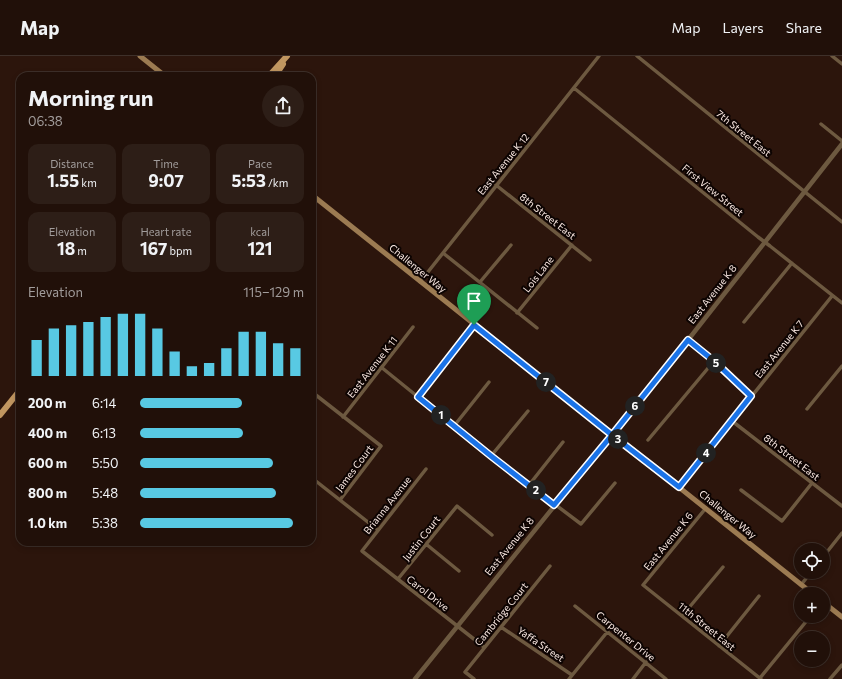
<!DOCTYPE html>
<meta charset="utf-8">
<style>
body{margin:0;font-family:Commissioner,sans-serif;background:#2d1e17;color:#f1f3f6;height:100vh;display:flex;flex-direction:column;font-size:15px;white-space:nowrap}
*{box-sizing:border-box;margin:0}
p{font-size:13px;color:#a29d9c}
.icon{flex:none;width:22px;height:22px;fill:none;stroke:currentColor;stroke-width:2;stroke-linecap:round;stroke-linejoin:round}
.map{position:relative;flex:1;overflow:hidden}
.side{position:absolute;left:16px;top:16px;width:300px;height:474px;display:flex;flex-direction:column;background:#211009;border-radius:12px;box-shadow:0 2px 6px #0003,0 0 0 1px #3e302a}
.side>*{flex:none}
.tools{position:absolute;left:794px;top:487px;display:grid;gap:8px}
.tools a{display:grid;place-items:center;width:36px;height:36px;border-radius:50%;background:#211009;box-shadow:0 2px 6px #0003,0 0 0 1px #3e302a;font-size:20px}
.pin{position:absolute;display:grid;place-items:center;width:34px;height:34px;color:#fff;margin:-41px -17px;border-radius:50% 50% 50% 0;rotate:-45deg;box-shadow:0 0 4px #0007}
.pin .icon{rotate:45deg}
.km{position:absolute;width:20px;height:20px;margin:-10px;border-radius:50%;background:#222;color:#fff;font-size:11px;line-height:20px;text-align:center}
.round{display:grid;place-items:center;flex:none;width:42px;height:42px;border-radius:21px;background:#2d1e17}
.head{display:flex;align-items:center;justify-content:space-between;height:68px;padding:0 12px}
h1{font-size:22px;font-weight:700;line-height:30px}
.stats{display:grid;grid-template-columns:repeat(3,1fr);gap:6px;height:68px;padding:4px 12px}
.stats div{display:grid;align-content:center;border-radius:10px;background:#2d1e17;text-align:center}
.stats b{font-size:17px;font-weight:700}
.stats small{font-size:11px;font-weight:400}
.stats p{font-size:11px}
.chart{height:112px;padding:8px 12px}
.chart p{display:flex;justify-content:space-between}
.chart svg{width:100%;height:72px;margin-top:4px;stroke:#58c9e3;stroke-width:6}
ul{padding:0 12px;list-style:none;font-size:13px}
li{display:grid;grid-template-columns:64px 48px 1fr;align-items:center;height:30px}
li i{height:10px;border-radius:5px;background:#58c9e3}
header{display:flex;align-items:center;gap:24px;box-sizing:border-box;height:56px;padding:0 20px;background:#211009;border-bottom:1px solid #3e302a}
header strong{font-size:19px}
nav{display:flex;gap:22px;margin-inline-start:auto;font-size:14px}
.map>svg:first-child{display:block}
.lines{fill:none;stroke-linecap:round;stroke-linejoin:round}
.minor{stroke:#6d5940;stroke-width:3.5}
.tertiary{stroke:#6d5940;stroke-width:4.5}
.secondary{stroke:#9c7b52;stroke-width:5}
.primary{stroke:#c19660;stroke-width:6}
.route-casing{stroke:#fff;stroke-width:8}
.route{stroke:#1a73e8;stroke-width:5}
.labels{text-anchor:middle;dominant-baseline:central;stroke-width:4;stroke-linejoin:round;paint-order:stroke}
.street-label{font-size:10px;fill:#fbe9e3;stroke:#0d0402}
</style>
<header>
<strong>Map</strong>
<nav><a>Map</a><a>Layers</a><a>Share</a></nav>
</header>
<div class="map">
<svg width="842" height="623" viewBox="0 0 842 623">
<rect width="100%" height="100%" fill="#2c150c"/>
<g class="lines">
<!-- minor -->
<path class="minor" d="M637,0L842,166
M832,0L842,8
M574,32L758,181L770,190L842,247
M821,68L842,85
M496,129L590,204
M443,197L537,272
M420,226L599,0
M480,226L511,189
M517,257L572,189
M744,266L792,207
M688,284L714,305L751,340
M381,311L491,400L581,468L615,427
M312,336L381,390L340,444
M417,341L474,269
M807,353L842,310
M343,361L413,271
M732,365L842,450
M454,370L489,326
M648,384L714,305
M491,400L528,355
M426,413L362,495L484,591
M312,422L378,474
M529,429L563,386
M679,431L832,240
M741,434L782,465L812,427
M706,452L643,529L761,623
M426,488L459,515
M823,501L842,477
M398,523L457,450L492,479
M801,529L811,516
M575,550L666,623
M682,560L723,511
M501,571L572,619
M719,590L759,540
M760,622L809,562
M474,623L465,616L550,510
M569,623L608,575
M633,623L646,606
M830,623L842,609"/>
<!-- tertiary -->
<path class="tertiary" d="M415,623L688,284L842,88"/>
<!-- secondary -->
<path class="secondary" d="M140,0L165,20
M312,139L813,538
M823,546L842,561"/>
<!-- primary -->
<path class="primary" d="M269,20L287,0
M275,20L283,8
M0,359L20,334"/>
</g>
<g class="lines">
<defs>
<path id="route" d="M474,269L418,341L491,400L554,449L612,379L679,431L751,340L714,305L688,284L612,379L474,269"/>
</defs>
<!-- route casing -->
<use href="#route" class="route-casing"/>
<!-- route -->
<use href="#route" class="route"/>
</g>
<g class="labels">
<!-- street labels -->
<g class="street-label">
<text transform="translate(744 77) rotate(39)">7th Street East</text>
<text transform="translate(503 108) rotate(-51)">East Avenue K 12</text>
<text transform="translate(713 134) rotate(39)">First View Street</text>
<text transform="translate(548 160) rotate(38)">8th Street East</text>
<text transform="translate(418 212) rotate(39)">Challenger Way</text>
<text transform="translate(538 218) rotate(-52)">Lois Lane</text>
<text transform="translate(712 238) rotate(-52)">East Avenue K 8</text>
<text transform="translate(779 293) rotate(-51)">East Avenue K 7</text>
<text transform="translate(372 311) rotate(-52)">East Avenue K 11</text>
<text transform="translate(792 401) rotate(38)">8th Street East</text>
<text transform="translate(354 412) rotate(-53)">James Court</text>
<text transform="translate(387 449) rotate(-52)">Brianna Avenue</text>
<text transform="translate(728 458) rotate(39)">Challenger Way</text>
<text transform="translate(421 482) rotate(-52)">Justin Court</text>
<text transform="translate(668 485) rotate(-51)">East Avenue K 6</text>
<text transform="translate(509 490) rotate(-51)">East Avenue K 8</text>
<text transform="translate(428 537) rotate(38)">Carol Drive</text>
<text transform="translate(501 558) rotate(-51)">Cambridge Court</text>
<text transform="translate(707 570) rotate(39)">11th Street East</text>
<text transform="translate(626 580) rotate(39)">Carpenter Drive</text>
<text transform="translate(541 588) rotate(34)">Yaffa Street</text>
</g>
</g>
</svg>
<div class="tools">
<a><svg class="icon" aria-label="locate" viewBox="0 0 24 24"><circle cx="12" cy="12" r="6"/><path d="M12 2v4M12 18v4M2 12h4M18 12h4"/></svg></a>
<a>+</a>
<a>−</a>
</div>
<div class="pin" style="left:474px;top:269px;background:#1e9e55"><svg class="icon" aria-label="arrive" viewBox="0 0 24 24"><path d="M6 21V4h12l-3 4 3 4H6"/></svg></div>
<b class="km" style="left:441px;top:359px">1</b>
<b class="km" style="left:536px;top:434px">2</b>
<b class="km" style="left:618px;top:383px">3</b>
<b class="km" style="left:706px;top:397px">4</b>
<b class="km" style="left:716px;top:307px">5</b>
<b class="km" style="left:635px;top:350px">6</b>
<b class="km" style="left:546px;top:326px">7</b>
<section class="side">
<div class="head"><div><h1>Morning run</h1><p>06:38</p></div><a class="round"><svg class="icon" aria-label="share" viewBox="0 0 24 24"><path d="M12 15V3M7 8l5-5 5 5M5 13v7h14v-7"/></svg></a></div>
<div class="stats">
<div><p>Distance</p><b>1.55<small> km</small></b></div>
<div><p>Time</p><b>9:07</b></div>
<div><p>Pace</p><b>5:53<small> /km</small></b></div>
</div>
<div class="stats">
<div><p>Elevation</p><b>18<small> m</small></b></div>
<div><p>Heart rate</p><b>167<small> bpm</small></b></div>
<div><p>kcal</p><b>121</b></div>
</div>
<div class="chart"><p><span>Elevation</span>115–129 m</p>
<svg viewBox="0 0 160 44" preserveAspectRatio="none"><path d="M5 44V22M15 44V15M25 44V13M35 44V11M45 44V8M55 44V6M65 44V6M75 44V15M85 44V29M95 44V38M105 44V36M115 44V27M125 44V17M135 44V17M145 44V24M155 44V27"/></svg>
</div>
<ul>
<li><b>200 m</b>6:14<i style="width:62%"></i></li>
<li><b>400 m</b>6:13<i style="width:63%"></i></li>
<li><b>600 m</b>5:50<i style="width:81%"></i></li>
<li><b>800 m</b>5:48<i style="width:83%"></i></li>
<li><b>1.0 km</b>5:38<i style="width:93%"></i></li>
</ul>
</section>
</div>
